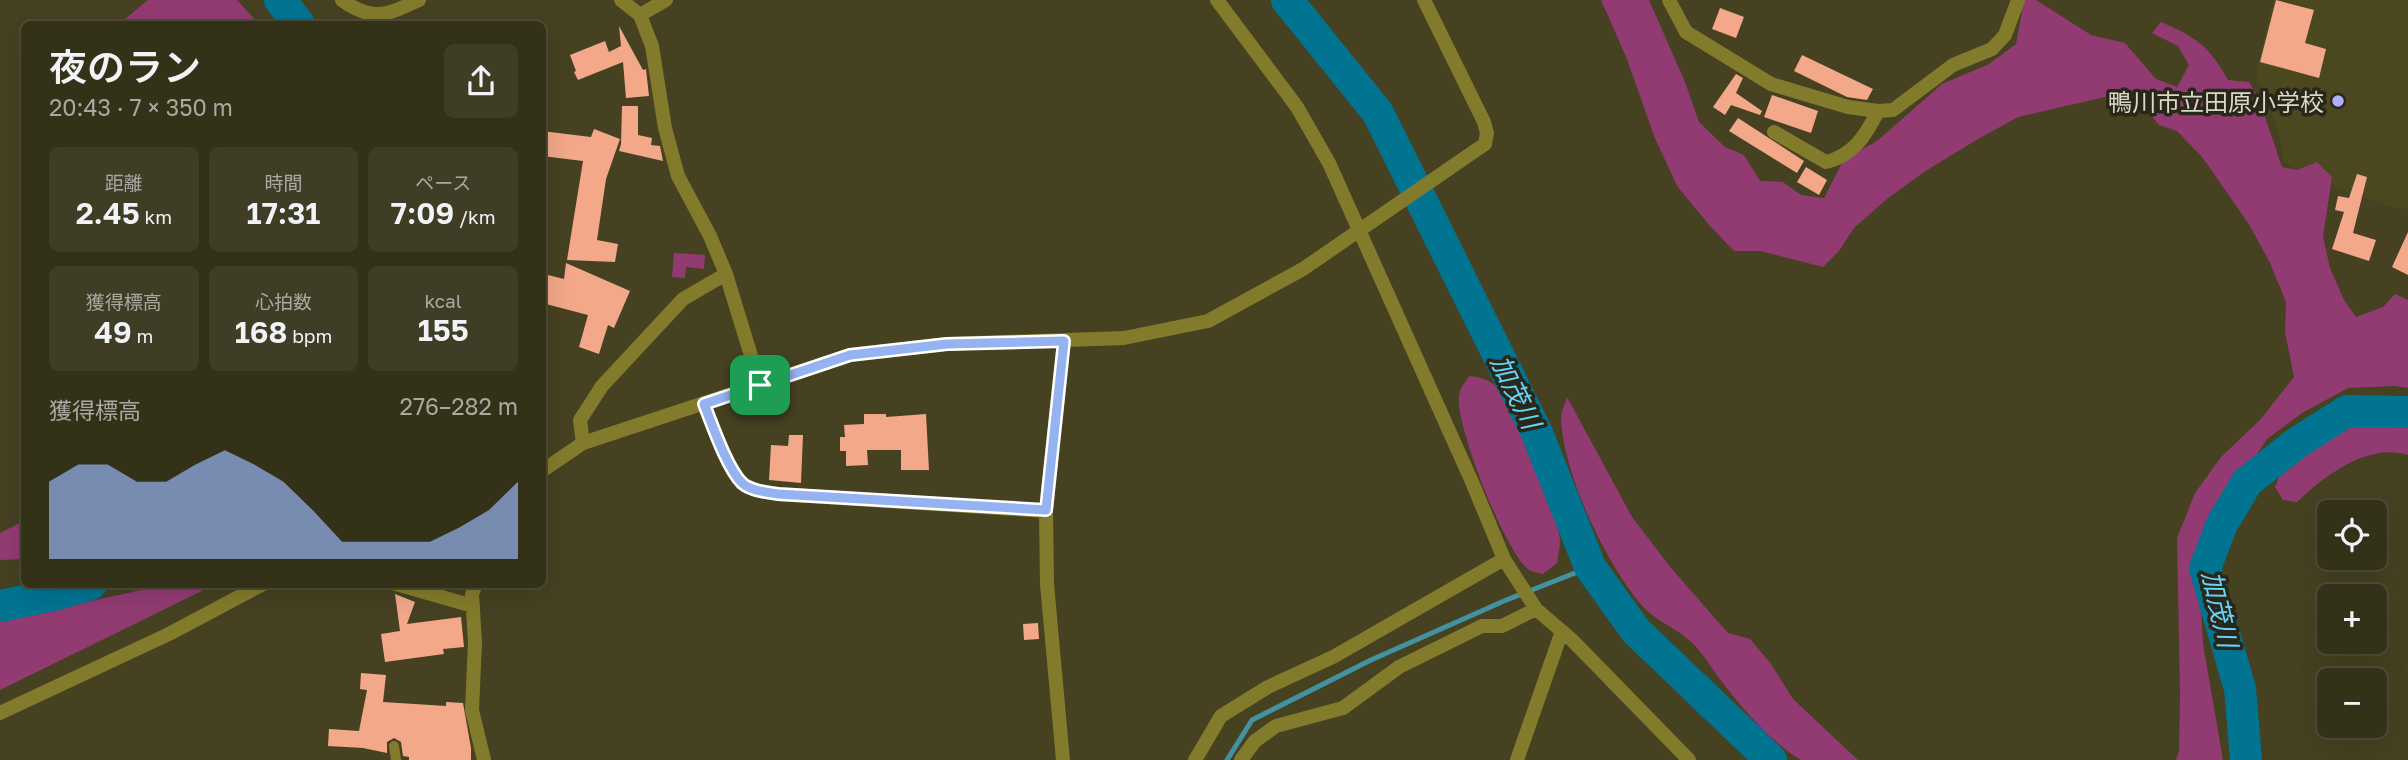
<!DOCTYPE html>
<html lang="ja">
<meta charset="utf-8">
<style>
body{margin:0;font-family:"Golos Text","Noto Sans JP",sans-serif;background:#3f3d26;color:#f1f3f6;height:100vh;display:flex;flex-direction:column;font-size:26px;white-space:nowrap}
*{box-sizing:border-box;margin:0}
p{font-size:23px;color:#a9a9a2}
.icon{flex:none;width:38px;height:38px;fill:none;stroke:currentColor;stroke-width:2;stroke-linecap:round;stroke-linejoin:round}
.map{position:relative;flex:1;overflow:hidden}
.sheet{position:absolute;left:21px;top:21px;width:525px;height:567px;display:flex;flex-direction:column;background:#343119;border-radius:10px;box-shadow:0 7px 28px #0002,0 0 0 2px #4e4c38}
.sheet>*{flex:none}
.controls{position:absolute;left:2317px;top:500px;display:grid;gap:14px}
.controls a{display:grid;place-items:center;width:70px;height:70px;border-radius:10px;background:#343119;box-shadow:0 7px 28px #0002,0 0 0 2px #4e4c38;font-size:35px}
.pin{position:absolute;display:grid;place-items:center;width:60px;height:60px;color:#fff;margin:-30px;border-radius:14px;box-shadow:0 4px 10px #0006}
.round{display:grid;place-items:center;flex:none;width:74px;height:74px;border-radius:10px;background:#3f3d26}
.summary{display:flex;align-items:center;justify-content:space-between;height:119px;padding:0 28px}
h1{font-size:38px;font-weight:600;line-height:52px}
.stats{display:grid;grid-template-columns:repeat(3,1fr);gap:10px;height:119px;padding:7px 28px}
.stats div{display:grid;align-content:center;border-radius:10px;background:#3f3d26;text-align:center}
.stats b{font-size:30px;font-weight:600}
.stats small{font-size:19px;font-weight:400}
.stats p{font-size:19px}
.chart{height:196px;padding:14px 28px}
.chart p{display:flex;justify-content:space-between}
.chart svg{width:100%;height:126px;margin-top:7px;fill:#95b2f1;opacity:.7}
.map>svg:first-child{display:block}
.built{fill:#4b471e}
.green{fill:#923b73}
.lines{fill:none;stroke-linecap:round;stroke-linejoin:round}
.stream{stroke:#4292a1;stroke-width:5}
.river{stroke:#017492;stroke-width:32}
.building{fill:#f2a889}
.lane{stroke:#837b2c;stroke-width:10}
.street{stroke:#837b2c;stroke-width:14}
.route-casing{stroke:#fff;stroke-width:14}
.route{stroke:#95b2f1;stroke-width:9}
.poi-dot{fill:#aeaefa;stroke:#292719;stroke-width:2.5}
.labels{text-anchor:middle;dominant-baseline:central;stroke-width:7;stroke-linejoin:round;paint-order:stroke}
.poi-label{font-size:24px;fill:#d9d8c5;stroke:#292719;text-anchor:end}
.water-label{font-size:26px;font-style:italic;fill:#64d4fa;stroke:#292719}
</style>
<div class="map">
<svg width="2408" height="760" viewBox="0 0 2408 760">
<rect width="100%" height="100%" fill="#454121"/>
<!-- built -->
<path class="built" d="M2274,0H2408V209L2393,208L2337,188L2284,163L2280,137L2264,91L2257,80L2256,70Z"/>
<!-- green -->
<path class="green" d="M148,0H237L259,24H119Z
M1601,0H1649L1685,82L1699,122L1725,147L1744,155L1760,181L1783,182L1801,195L1824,198L1844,159L1877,141L1942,84L1989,64L2016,44L2024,0H2036L2091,35L2125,43L2156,79L2177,87L2189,65L2178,46L2152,33L2161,22C2196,37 2210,47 2228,80L2249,82L2259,99L2282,167L2297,170L2317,162L2332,177L2323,237L2330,268L2344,300L2356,317L2383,307L2395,294L2408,300V388L2395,386L2348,388L2302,413L2267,439L2243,476L2206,546L2200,590L2203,644L2223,760H2176L2179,751L2180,693L2177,538L2195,493L2221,457L2260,420L2294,377L2285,332L2286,302L2270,263L2250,226L2203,158L2177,131L2159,125L2144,107L2118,94L2018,117L1978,139L1924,172L1887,199L1854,228L1839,251L1823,267L1760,251H1734L1710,226L1677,186L1654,136L1627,59Z
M674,253L705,255L704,269L686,267L685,278L672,277Z
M1469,376C1487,378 1493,382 1505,396C1519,410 1560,521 1560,541C1560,548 1558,556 1557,563L1543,574C1539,573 1532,572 1528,569C1505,552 1454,422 1459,395C1460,388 1466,381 1469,376Z
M1567,397L1632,517L1671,568L1728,633L1750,639L1771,664L1793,699L1858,760H1801C1768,740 1742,708 1719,678C1710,666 1701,650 1689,640C1673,626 1653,620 1639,602C1604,559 1563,473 1561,418C1561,411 1565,404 1567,397Z
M2385,422L2408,423V455C2368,442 2324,476 2297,502L2283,500L2275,487L2284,464L2326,439L2346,429L2365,423Z
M24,521V559L0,560V533Z
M160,584L214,585L0,690V621L155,587Z"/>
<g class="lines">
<!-- stream -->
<path class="stream" d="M1227,760L1252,720L1371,660L1504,601L1590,567"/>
<!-- river -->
<path class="river" d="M280,0L299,24
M1287,0L1378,113L1537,433L1590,567L1636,631L1771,760
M0,606L58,594L91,584
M2246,760L2240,689L2205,568L2222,524L2247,482L2298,442L2347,411L2408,412"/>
</g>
<!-- building -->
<path class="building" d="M2276,0L2314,10L2305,43L2326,49L2319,78L2260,62Z
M1720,8L1744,17L1736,38L1712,29Z
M619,26L643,70L646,69L649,96L626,98L623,62L578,80L574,72L576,71L570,55L605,41L609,52L621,46Z
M1802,55L1873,89L1867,100L1847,97L1794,71Z
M1736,74L1743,78L1736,93L1762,111L1760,115L1731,105L1725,115L1713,107Z
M1772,95L1818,111L1811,133L1764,117Z
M622,106H638V135L652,138L651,145L660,146L663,161L619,151L621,144Z
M1738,118L1804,161L1797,173L1729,131Z
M594,129L620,139L606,179L597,240L618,244L615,262L567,260L583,161L542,156V131L591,137Z
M1806,167L1827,180L1819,195L1797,182Z
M2357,174L2367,177L2353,233L2376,240L2369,261L2332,249L2344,212L2335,210L2338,196L2349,198Z
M2408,232V275L2392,267Z
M566,263L630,291L614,328L608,325L599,354L579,347L588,315L542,303L548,275L564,279Z
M864,414H886V417L926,414L929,470H901V450H867L868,465L846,466V451H840V437H845L844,425L864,424Z
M789,435H803L801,483L769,480L771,445L788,446Z
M395,594L415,602L407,624L461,617L464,647L443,649L444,654L385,662L381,634L400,631Z
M1038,623L1039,639L1024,640L1023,624Z
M361,673L386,675L383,702L446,706V702L463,703L471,748V760H409V757L403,756L401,742L394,738L387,742V753L363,748L328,746L329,729L359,731L367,690L360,689Z"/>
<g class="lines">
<!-- lane -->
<path class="lane" d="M394,746L396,760"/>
<!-- street -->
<path class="street" d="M342,0C372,22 387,15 419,0
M621,0L640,15L652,46L665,128L678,176L710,236L726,274L760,385
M1217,0L1297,107L1329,163L1472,482L1504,559L1536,609L1572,640L1689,760
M1669,0L1686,32L1771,84L1848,107L1878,111L1893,110L1953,65L1992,49L2005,35L2018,0
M640,15L666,0
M1774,132L1826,162C1853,156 1866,135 1878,111
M704,404C712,424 727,468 742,483C751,491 766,492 778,494L1046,511
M583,443L580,420L602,386L683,299L726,274
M542,471L583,443L850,355L947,344L1124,338L1208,321L1303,269L1485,144L1487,133L1484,122L1424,0
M396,584L473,606
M476,584L472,594L475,642L472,710L484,760
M0,713L169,634L263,584
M1063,760L1047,584L1046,511L1064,341
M1195,760L1221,716L1268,687L1333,657L1504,559
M1241,760L1255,741L1276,726L1343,708L1399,667L1482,626H1502L1536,609
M1517,760L1562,631"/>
</g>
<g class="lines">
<defs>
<path id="route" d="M1064,341L1046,510L778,494C766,492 751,491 742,483C727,468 712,424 704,404L850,355L947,344Z"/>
</defs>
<!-- route casing -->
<use href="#route" class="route-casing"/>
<!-- route -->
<use href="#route" class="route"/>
</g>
<!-- markers -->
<circle class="poi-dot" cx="2338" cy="101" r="7"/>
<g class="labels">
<!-- poi labels -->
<g class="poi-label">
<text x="2324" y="101">鴨川市立田原小学校</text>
</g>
<!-- water labels -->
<g class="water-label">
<text transform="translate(1516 392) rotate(64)">加茂川</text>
<text transform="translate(2220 609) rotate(77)">加茂川</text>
</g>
</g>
</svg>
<div class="controls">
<a><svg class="icon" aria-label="locate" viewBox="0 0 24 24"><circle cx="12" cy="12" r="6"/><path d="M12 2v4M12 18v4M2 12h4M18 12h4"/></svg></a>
<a>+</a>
<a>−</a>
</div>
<div class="pin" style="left:760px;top:385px;background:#1e9e55"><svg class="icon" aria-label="arrive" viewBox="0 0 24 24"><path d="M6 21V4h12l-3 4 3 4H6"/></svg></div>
<section class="sheet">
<div class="summary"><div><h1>夜のラン</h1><p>20:43 · 7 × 350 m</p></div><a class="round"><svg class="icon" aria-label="share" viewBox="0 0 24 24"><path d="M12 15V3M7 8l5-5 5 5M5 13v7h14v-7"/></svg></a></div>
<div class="stats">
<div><p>距離</p><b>2.45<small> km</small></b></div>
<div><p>時間</p><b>17:31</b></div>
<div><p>ペース</p><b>7:09<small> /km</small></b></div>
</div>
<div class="stats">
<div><p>獲得標高</p><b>49<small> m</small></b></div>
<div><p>心拍数</p><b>168<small> bpm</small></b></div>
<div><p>kcal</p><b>155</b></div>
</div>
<div class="chart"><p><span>獲得標高</span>276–282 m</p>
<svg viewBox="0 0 160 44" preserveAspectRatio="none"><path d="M0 44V17L10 11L20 11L30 17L40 17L50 11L60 6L70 11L80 17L90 27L100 38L110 38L120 38L130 38L140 33L150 27L160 17V44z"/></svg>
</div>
</section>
</div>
